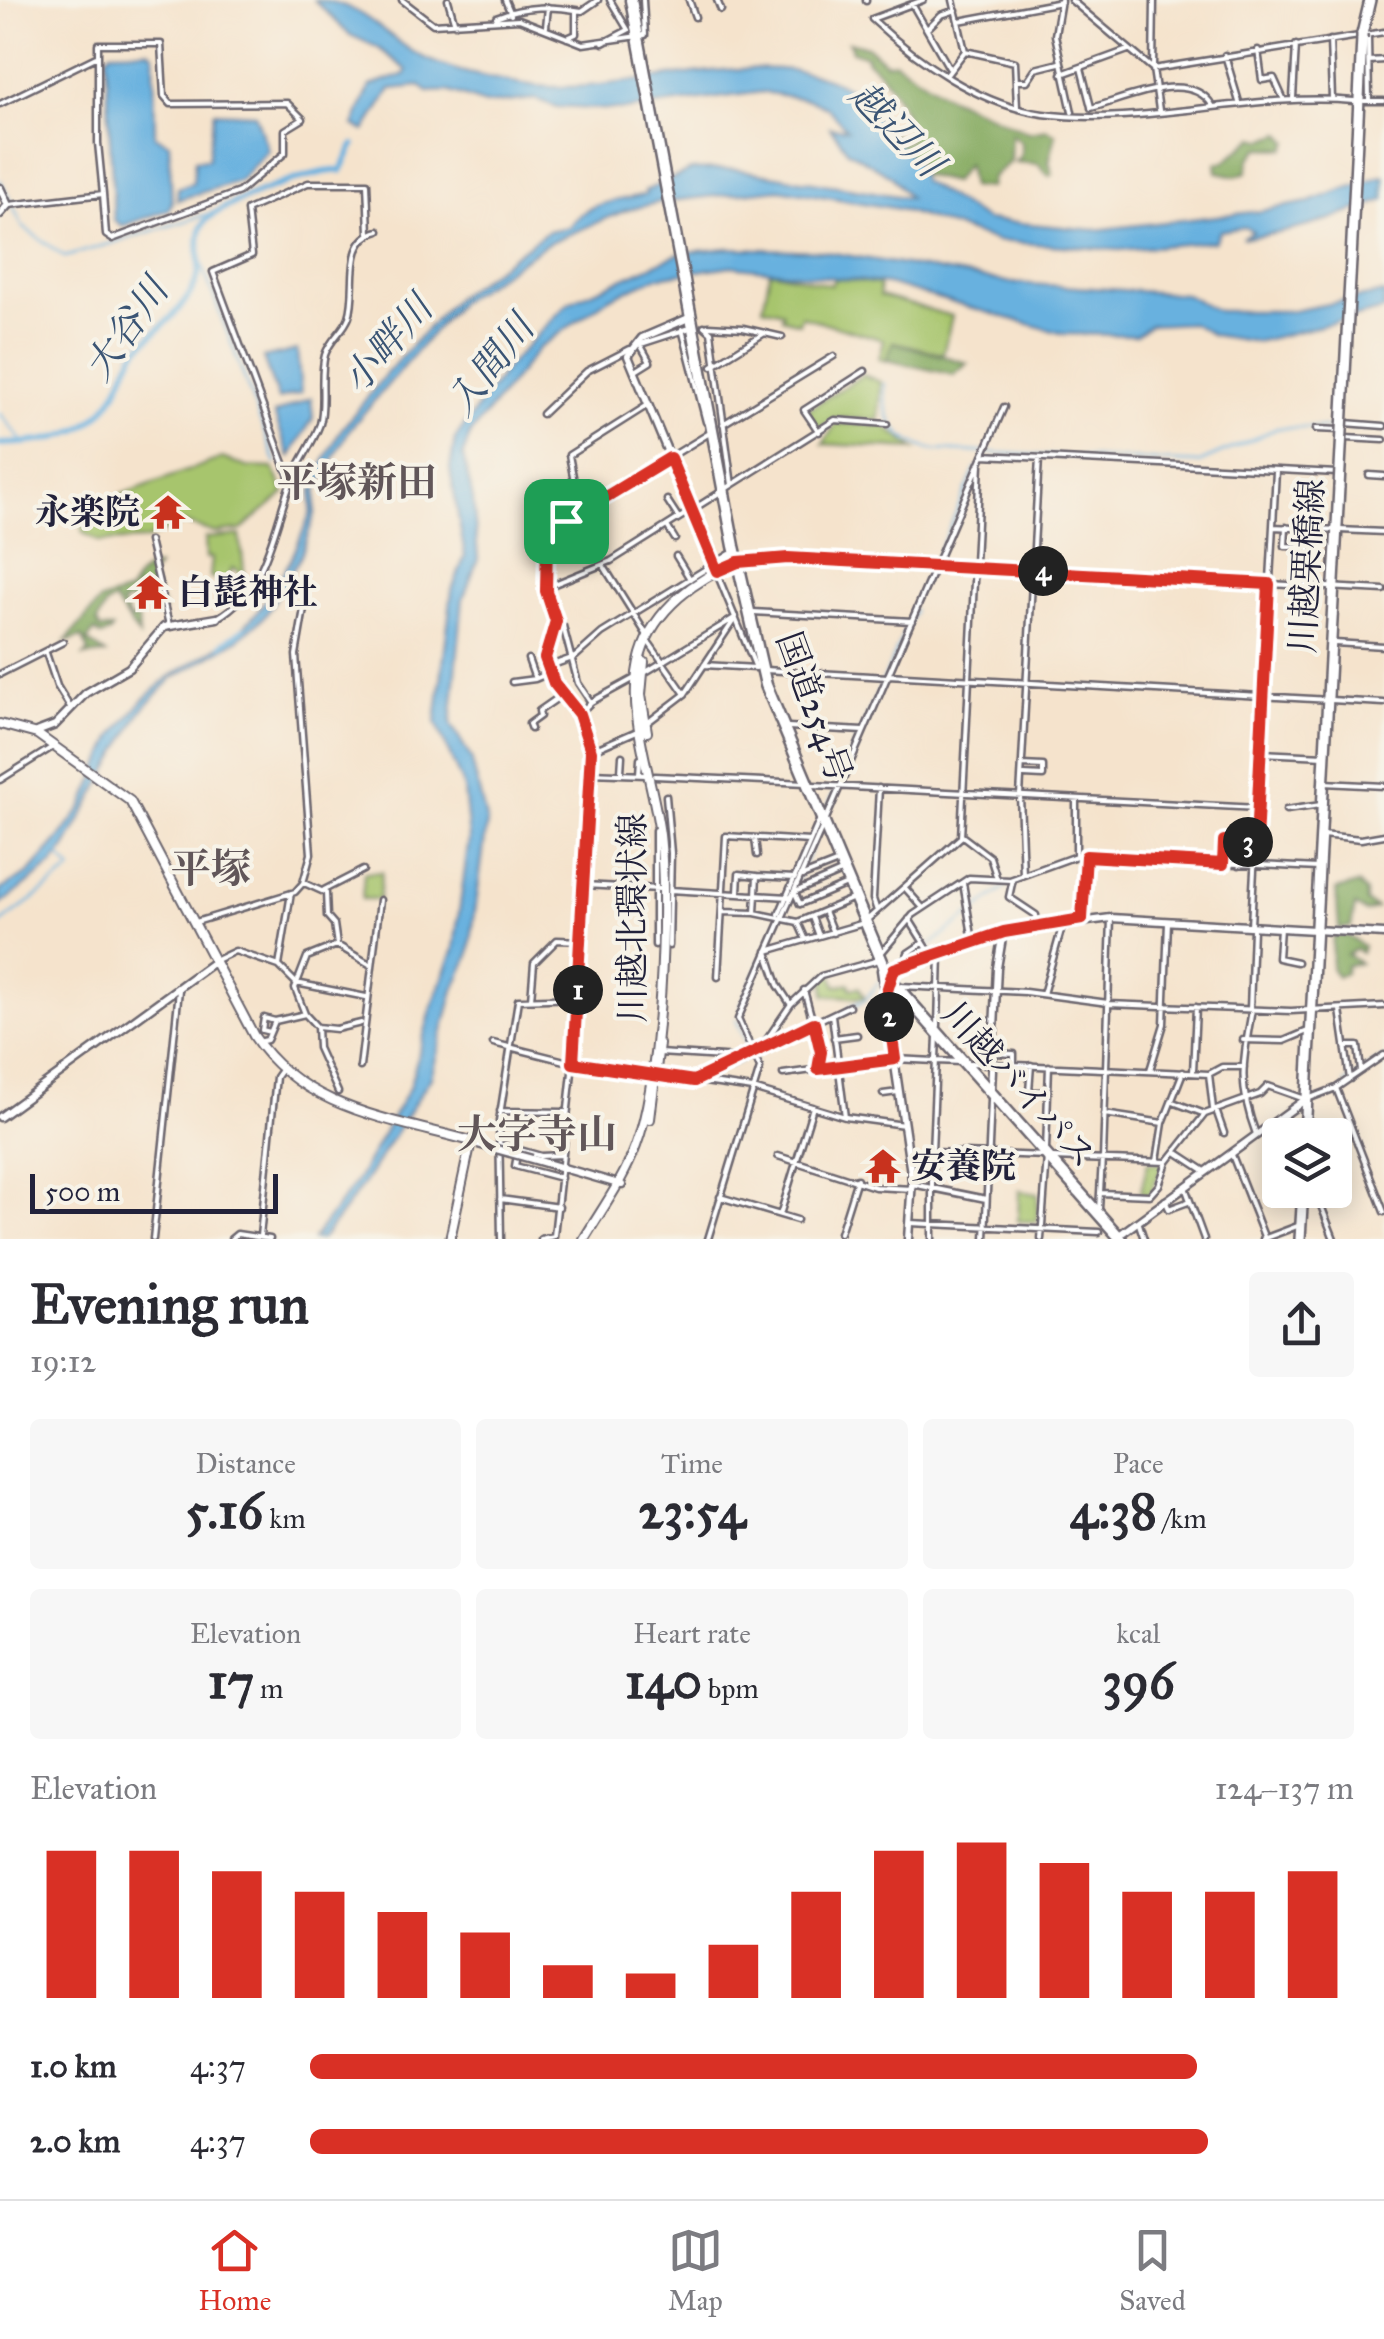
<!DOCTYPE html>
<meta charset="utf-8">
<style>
body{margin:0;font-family:"IM FELL Great Primer","Noto Serif JP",serif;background:#f7f7f7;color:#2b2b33;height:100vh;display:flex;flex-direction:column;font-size:38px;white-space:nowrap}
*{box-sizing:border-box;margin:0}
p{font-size:32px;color:#7c7c81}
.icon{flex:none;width:55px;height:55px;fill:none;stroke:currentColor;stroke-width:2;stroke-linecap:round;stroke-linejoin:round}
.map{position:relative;height:1239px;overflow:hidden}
.panel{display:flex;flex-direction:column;background:#fff;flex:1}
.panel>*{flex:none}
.fabs{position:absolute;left:1262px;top:1118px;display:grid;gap:20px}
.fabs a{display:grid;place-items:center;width:90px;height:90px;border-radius:10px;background:#fff;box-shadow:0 5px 25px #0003;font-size:50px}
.scale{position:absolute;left:30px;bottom:25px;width:248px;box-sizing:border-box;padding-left:10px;border:5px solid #22223b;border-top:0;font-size:28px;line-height:35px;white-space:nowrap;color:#22223b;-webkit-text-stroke:8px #f7f3e8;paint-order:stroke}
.pin{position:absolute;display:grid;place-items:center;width:85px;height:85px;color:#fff;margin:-42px;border-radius:20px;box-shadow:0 5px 15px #0006}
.km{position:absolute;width:50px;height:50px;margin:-25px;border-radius:50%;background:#222;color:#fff;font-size:28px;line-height:50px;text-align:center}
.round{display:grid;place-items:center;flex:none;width:105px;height:105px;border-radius:10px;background:#f7f7f7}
.overview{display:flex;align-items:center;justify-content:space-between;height:170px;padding:0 30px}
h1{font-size:55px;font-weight:700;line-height:75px}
.stats{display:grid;grid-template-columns:repeat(3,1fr);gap:15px;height:170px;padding:10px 30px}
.stats div{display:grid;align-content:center;border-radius:10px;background:#f7f7f7;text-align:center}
.stats b{font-size:50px;font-weight:700}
.stats small{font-size:28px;font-weight:400}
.stats p{font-size:28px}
.chart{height:280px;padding:20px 30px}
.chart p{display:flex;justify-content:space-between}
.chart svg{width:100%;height:180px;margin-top:10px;stroke:#d93025;stroke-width:6}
ul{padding:0 30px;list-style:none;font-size:32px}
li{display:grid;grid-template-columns:160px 120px 1fr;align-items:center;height:75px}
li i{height:25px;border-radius:12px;background:#d93025}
.dock{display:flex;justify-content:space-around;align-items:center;height:140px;border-top:2px solid #e1e1e2;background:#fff;font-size:28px;color:#7c7c81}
.dock a{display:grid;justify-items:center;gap:5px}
.dock .on{color:#d93025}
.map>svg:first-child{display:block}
.green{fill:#a7c56d;stroke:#647454;stroke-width:2.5}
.forest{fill:#85aa60;stroke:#54664e;stroke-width:2.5}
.water{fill:#67b1df;stroke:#446a8d;stroke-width:2.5}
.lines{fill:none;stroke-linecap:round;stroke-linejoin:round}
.stream{stroke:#67b1df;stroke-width:2.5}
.river{stroke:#67b1df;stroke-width:6}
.minor-casing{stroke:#6c666e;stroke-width:9}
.tertiary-casing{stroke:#6c666e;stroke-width:11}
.secondary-casing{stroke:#6c666e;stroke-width:12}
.primary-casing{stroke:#6c666e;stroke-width:14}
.trunk-casing{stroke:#6c666e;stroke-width:15}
.minor{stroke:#fff;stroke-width:4}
.tertiary{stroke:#fff;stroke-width:6}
.secondary{stroke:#fff;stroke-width:8}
.primary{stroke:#fff;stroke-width:9}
.trunk{stroke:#fff;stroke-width:10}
.tertiary-bridge-casing{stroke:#6c666e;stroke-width:11;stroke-linecap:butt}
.primary-bridge-casing{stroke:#6c666e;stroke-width:14;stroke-linecap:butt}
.tertiary-bridge{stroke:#fff;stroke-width:6}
.primary-bridge{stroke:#fff;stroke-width:9}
.route-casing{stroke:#fff;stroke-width:20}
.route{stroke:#d93025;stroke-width:12}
.labels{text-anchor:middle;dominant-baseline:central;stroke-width:8;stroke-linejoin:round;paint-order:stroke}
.poi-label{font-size:35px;font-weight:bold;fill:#22223b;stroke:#f7f3e8;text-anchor:start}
.street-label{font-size:35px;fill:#22223b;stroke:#f7f3e8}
.water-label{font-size:38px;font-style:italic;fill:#3a5474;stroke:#f7f3e8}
.quarter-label{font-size:40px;font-weight:bold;fill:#615659;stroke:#f7f3e8}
</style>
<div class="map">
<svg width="1384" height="1239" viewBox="0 0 1384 1239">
<rect width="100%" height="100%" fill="#f7f3e8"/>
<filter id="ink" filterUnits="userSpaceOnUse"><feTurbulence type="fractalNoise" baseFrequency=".01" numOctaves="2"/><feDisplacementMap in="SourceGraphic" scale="20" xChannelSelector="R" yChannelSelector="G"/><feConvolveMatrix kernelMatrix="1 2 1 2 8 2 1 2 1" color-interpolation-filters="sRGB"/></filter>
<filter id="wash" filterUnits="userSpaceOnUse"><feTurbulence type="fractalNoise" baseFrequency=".0048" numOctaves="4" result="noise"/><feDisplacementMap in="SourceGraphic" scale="40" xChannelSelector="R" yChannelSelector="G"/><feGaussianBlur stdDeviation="2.25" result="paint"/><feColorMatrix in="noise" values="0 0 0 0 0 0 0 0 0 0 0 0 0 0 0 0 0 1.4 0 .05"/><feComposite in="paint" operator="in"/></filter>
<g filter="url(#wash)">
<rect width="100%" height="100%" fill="#f5e3cc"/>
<!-- green -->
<path class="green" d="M770,271L831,285L835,278L879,284L880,296L952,316L943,354L894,342L886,361L879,359L884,340L801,316L799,323L782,318L783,312L763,307Z
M863,375L881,382L879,420L834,418L818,429L807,410Z
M836,423L884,426L915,449L823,444Z
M222,458L247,467L273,468L285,493L241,530L215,533L184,523L145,540L100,542L82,532L87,507Z
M240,535L245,579H239L238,570L232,568L226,583L210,577L212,558H206L205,538Z
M382,872L379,899H362L364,873Z
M832,973L836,986L849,983L851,989L859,987L865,998L825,995L824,977Z
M1148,1162L1164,1163L1150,1195L1140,1194Z
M1019,1191L1038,1194L1037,1222L1018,1221Z"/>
<!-- forest -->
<path class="forest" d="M849,42L868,47L886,63L894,61L945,95L1028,132L1047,129L1056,134L1049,162L1053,174L1049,176L1038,164L1015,162L1021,155V142L1011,134L1010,162L992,177L990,187H971L967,164L953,182L922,175L919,162L888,138L891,132L903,143L910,140C910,114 886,74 866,60L867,56L852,51Z
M1281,133L1289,142L1285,149L1260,148L1250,159L1247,172L1236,176L1217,172L1216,163L1224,162L1255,137L1264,140Z
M893,342L968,363L954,375L886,360Z
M150,567H157L150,576L164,610L153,609L150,598L137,588V600L122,603L130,620L138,618L139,636L114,601L106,605L97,622L100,629H112L110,633L101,636L95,631L87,641L106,654L84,656L89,651L82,637L65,642L100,601L129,592L139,575Z
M1358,884L1366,893V902L1376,908L1366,912L1355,906L1351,927L1339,929L1336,890Z
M1333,936H1348L1363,946L1361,953L1356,949L1347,955L1360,963L1346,966L1345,973L1337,977L1331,968Z"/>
<!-- water -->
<path class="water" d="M314,0C355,0 380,30 412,51C444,71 493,79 530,85C618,99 778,36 854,92C870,104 875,120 887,134C905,154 914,153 922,181L986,220L1095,230L1261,211L1309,202L1384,175V200C1336,218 1293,234 1242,238L1253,232L1245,227L1220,231L1215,241L1119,250L996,241L899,209L779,189L660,202L624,211L548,243L459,302L349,430L317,489L315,514L301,556L265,616L239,639L173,678L141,711L65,848L52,865L0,905V890L29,873L59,839L83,806L113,736L142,701L169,677L236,635L259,610L291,560L311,513L312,492L325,460L341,430L387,373L454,299L548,231L569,227C588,199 616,203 646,194L645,191L691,170L735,169L909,198L891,176L848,151L830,127L847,129L826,107L811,100L763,92L622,110L557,107L535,99L485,104L448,91L428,92L420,86L391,89L365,131L354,126L370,86L406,74L407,70L377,47L350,35Z
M149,50L154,55L155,136L169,143L172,203L168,210L122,226L114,220L106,57L111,51Z
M214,112L255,114L268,150L239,181L177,200L178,188L193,182L195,160L208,159Z
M728,248L821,251L1013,283L1184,294L1218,311H1293L1384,293V310L1256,342L1213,335L1191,323L1150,325L1136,335L1064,334L887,284L731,266L657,277L609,298L539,348L470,434L463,456L473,500L478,559L463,599L451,724L471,758L487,823L469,956L454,990L431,1077L362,1186L322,1239H313L357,1180L409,1088L432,1007L454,949L469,839L464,788L436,722L452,590L465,556L450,469L455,439L507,367L569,302L681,253Z
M297,350L301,393L278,399L263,358Z
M311,398L313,418L290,457L274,414Z"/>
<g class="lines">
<!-- stream -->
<path class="stream" d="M0,180L23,227L65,257L219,211
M201,262L276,463
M885,383C882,420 897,443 935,450L1198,463L1278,428H1340
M0,414L24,443
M1348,428L1384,430
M935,561L976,468
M827,810L914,610
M785,906L820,827
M0,924L72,870L57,854
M1286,931L1313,933
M905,965L1006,887
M741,1006L762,959
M848,1008L865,1000L879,982
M736,1019L755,1061
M726,1067L814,1025
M1345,1084L1384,1058"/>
<!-- river -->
<path class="river" d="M0,444C49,442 92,438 117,390C124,376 128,360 138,349C160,326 185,311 197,279C204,261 193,235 206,220C223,203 317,168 341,171L354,145
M222,645L244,629"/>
</g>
</g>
<g filter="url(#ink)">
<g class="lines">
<defs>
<path id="minor" d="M402,0L433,24L519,19L583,44L645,35L643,0
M448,0L455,24
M505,0L511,14
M689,0L695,17
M717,0L721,10
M866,0V1
M1061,0L1055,35L1072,112
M1071,0L1153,69L1384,32
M1154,0L1153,69L1159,110
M912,4L949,68
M496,17C526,5 552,6 582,11L598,0
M872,19C917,61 979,105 1043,114C1143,127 1250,92 1354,101
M872,19L923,0
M959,21L1061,2
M546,27L548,7
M928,28L941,15L956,10
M1368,36L1369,101
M567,38L576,34V11
M1330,40L1332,99
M603,43L628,30L610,0
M1258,50L1262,80L1274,78L1283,98
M965,51L1015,62L1017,107
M1225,55L1239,102
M1369,61L1384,60
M1081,68L1091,107
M1062,74L1128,50
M946,76L965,51L953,0
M1016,81H1027L1035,69L1059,63
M1293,98L1296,45
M1364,101H1384
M0,104L96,57
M1091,108C1123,100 1189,68 1212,105
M9,205L103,194L106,235L112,239L239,192L285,153V130L303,119L287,103L171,104L164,96L161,44H98V143L103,194
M704,326L711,332L732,485
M708,326L743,328L782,337
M682,329L706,422
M641,344L687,329
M712,366L763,334
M634,372L650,362L640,344
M542,414L587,371L630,349
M1345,423L1384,426
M723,424L834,356
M1316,429L1340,430
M819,432L804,410L865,371
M1345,438L1384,440
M983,455L1337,473
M1369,475L1384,476
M291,482L213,272L252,255L247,210L308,183H367L369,233
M667,500L678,517
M549,501L575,492
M580,513L569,455L648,405
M572,518L579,532
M667,526L675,539
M1273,527L1384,532
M1286,527L1285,546L1309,547
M149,541L169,625
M676,556L690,579
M603,565L648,637
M1269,584L1384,590
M1307,584L1310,529
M547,587L611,561L835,420L887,424
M753,612L912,621
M217,618C268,589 273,528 292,479C300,461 313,443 320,424C326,403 319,377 325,355C330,339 344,331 349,317C359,289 341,240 379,231
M556,621L563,626L578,683L590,701
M1334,643L1384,646
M650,644L685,694
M46,653L57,686L70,707
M528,659L535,679L549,673
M704,665L756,668L718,576
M547,667L575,657L602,633L730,554
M765,670L888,677
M646,672L736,617
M0,674L63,642
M888,675L1384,703
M512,682L535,679
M579,714L591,702L633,679
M647,723L685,694L736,617
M788,727L863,731
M531,729L529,724L540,716L539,711L562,695
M591,751L637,731
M1260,753L1325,756
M1022,765L1043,766V776L1024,775
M621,772L622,756
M590,773L646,775
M639,774L640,759
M655,776L806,783
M0,780L51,748
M1324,783L1384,786
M813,785L1258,808
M666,796L671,853L669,946
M1286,810L1321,805
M826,819L1004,407
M961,835L990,857L997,879
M1322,835L1361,839L1384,835
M755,838L757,855
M1076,856V800
M1223,864L1224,841L1256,842
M1239,865L1240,842
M1023,875L1020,796L1039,458
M800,877L838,862
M795,878L757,876L755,913L798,922L854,898
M1013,879L1009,897L1036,915L1037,926
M304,883L326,893L327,916L334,924L337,945
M963,883L973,941
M584,885L659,889
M906,889L923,908
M324,890L363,870
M670,890L789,897
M794,891L800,904L847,884
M738,892L739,874L757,876
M795,892L841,872
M824,911L833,933
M877,911L873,899L879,788
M722,912L755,913
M779,914L819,821
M812,917L819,936
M868,919L961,837L980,464
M909,919L932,956
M1082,919L1086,856
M196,922L295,892L303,883L311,854L296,655L306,597
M798,922L806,940
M1251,925L1276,471
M1280,928L1278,958L1297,962
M655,945V830
M767,951L864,923
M882,952L913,915L969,878L1010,880L1076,856L1318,868
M216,960L235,951L279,966L296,983L366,997
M904,964L908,953L923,943
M279,966L291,893
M890,971L1002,934
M718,977L726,836L810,841
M900,986L1025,992L1108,1003
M804,990L821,1052L819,1067
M1043,994L1062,927
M531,999L534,963L557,940L581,941
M789,1002L778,985L767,952L822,828
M1108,1004L1291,1011L1384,1006
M1250,1009L1253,929
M1252,1010C1243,1061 1237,1083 1256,1134
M1340,1010L1350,1079
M305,1014L295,988L307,957L337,945L371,965
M832,1015L845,1117
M938,1026L940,953
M317,1027L336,1029L361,1023
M270,1032L262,1030L264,1018L275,1021
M834,1038L857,1035
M1243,1040L1284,1041L1310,1030
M258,1042L267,1040L275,1021L305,1014L317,1027L318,1048L338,1092
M493,1043L573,1063L753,1089L845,1117L904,1125
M1345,1046H1358L1361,1071
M763,1047L849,1006
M659,1053L739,1058
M993,1053L1014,1054V1063
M895,1059L935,1061
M936,1061L961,1062
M970,1063L1209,1074L1222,1067H1244
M1031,1065L1029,1092H1048
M360,1067L380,900
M1150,1070L1164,1024L1168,922
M1193,1072L1196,1007
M783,1074L895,1059
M1209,1074L1213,1109
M694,1081L761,1048L791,1004L821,976L879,960
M1336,1088L1384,1212
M883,1094L898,1092
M1310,1098L1336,1088L1384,1055
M1173,1102L1205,1114
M1216,1110L1224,1133
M500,1111L565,1112
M1104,1114L1163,1123
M499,1144L541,1156L563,1155
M518,1149L515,1166L561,1178
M1046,1150L1049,1066
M909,1152H932L937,1036
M1176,1152L1205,1171
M1232,1155L1265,1239
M778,1156L875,1187L912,1189
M1052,1158L1167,1162
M1103,1159L1111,918
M1157,1161L1163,1123L1183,1072
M912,1184L986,1199
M1185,1187L1204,1239
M1315,1190L1334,1239
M1100,1193L1150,1195L1159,1185L1167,1162L1205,1114L1260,1094L1268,1086L1305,1099
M720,1197L797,1220
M500,1199L559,1207
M1165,1200L1169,1209L1188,1202
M1099,1209L1102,1159
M780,1215L813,1107
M1138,1221L1144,1239
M910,1223L1099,1232
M840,1233L857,1179
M260,1236L276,1077L281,1070
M153,1239L179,990
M231,1239L237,1234L270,1239
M501,1239L499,1121L518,1000L578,998
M541,1239L554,1236L573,1063L591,751L579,715L554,683L545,658L556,621L546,591L547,540L556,527L708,434
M708,1239L760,1068L738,1019L767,952
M932,1239V1152L1047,1156L1041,1239
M985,1239L991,1099
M1263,1239L1300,1225"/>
<path id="tertiary" d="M0,188L8,205L0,214
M691,317L642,338L628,356L717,571
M739,562L789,557L1269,584
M34,733L55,725L86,693L129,668L164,627L217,618
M881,970L912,1180L908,1239
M991,1090L997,968L1003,932L1111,918L1384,934
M0,1117L215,961
M532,1159L622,1185
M1118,1236L1306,1099"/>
<path id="secondary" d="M644,662L641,695L647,732
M0,724L37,734L130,801L254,1036C302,1109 391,1119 471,1141L450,1239
M650,1119L659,1044
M584,1239C602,1209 624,1179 636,1146C661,1080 668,906 660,835C653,777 624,711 641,654C655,608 696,579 738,562"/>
<path id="primary" d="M1362,34L1370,0
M1351,260L1362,38
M1305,1135L1339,487
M1300,1239L1303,1190"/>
<path id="trunk" d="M631,0L734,546L766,685L889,978L1121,1239"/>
</defs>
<!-- minor casing -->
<use href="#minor" class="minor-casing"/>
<!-- tertiary casing -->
<use href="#tertiary" class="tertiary-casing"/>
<!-- secondary casing -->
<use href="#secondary" class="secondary-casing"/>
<!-- primary casing -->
<use href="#primary" class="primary-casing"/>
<!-- trunk casing -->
<use href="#trunk" class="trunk-casing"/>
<!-- minor -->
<use href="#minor" class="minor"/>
<!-- tertiary -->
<use href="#tertiary" class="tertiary"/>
<!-- secondary -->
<use href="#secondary" class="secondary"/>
<!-- primary -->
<use href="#primary" class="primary"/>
<!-- trunk -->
<use href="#trunk" class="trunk"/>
<defs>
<path id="tertiary-bridge" d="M478,1144L532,1159"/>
<path id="primary-bridge" d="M1362,38V34
M1339,487L1351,260"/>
</defs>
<!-- tertiary-bridge casing -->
<use href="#tertiary-bridge" class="tertiary-bridge-casing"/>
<!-- primary-bridge casing -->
<use href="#primary-bridge" class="primary-bridge-casing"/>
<!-- tertiary-bridge -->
<use href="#tertiary-bridge" class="tertiary-bridge"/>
<!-- primary-bridge -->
<use href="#primary-bridge" class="primary-bridge"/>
</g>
</g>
<g class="lines" filter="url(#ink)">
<defs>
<path id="route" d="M670,458L717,571L738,562L788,558L1269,584L1256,842L1224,841L1223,864L1086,856L1082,919L1004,932L894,969L886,994L895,1059L818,1069L821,1052L814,1023L694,1081L573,1063L591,751L579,714L554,683L545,658L556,621L546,591L547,540L556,527Z"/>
</defs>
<!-- route casing -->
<use href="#route" class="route-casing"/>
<!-- route -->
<use href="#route" class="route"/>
</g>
<!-- icons -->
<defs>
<symbol id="temple-bare" viewBox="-9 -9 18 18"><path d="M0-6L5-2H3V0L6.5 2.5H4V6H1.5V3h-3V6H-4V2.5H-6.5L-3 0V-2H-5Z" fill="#c8321e" stroke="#f7f3e8" stroke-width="2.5" paint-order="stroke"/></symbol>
</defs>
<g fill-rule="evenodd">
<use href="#temple-bare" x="143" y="487" width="50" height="50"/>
<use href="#temple-bare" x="125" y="567" width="50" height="50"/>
<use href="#temple-bare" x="858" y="1141" width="50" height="50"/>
</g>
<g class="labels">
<!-- poi labels -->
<g class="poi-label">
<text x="140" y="512" text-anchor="end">永楽院</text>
<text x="178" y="592">白髭神社</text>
<text x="911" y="1166">安養院</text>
</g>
<!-- street labels -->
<g class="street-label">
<text transform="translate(1307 566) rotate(-87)">川越栗橋線</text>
<text transform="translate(814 707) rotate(70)">国道254号</text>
<text transform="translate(632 918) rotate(-90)">川越北環状線</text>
<text transform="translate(1019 1085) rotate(48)">川越バイパス</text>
</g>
<!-- water labels -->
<g class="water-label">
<text transform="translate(897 129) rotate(46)">越辺川</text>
<text transform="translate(126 329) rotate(-55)">大谷川</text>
<text transform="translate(387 344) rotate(-49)">小畔川</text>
<text transform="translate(490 365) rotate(-52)">入間川</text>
</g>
<!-- quarter labels -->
<g class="quarter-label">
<text x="357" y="482">平塚新田</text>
<text x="211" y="868">平塚</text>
<text x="537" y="1134">大字寺山</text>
</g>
</g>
</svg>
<div class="fabs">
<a><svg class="icon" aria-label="layers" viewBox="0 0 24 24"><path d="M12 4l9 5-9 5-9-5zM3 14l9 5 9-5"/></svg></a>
</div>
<div class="scale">500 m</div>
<div class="pin" style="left:566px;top:521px;background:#1e9e55"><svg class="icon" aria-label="arrive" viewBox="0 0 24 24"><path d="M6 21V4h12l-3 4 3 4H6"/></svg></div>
<b class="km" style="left:578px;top:990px">1</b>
<b class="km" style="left:889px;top:1017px">2</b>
<b class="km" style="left:1248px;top:842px">3</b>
<b class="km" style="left:1043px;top:571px">4</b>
</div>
<section class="panel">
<div class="overview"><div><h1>Evening run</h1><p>19:12</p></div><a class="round"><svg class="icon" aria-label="share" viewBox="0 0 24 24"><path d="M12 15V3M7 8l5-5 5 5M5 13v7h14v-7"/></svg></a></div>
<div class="stats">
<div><p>Distance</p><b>5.16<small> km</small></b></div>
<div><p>Time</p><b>23:54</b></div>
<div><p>Pace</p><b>4:38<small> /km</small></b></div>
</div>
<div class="stats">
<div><p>Elevation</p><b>17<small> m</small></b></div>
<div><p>Heart rate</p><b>140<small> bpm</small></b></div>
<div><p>kcal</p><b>396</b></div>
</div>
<div class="chart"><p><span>Elevation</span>124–137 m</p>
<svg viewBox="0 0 160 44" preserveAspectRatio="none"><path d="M5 44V8M15 44V8M25 44V13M35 44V18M45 44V23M55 44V28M65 44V36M75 44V38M85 44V31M95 44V18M105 44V8M115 44V6M125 44V11M135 44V18M145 44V18M155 44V13"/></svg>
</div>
<ul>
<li><b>1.0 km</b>4:37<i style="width:85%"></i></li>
<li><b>2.0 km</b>4:37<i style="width:86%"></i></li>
</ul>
</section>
<nav class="dock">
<a class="on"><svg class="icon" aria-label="home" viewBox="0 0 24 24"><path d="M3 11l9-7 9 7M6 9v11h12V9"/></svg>Home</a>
<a><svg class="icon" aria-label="map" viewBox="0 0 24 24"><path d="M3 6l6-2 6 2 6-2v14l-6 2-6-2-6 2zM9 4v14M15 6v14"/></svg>Map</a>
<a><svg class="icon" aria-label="saved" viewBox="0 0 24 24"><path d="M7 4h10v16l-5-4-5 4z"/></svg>Saved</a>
</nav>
